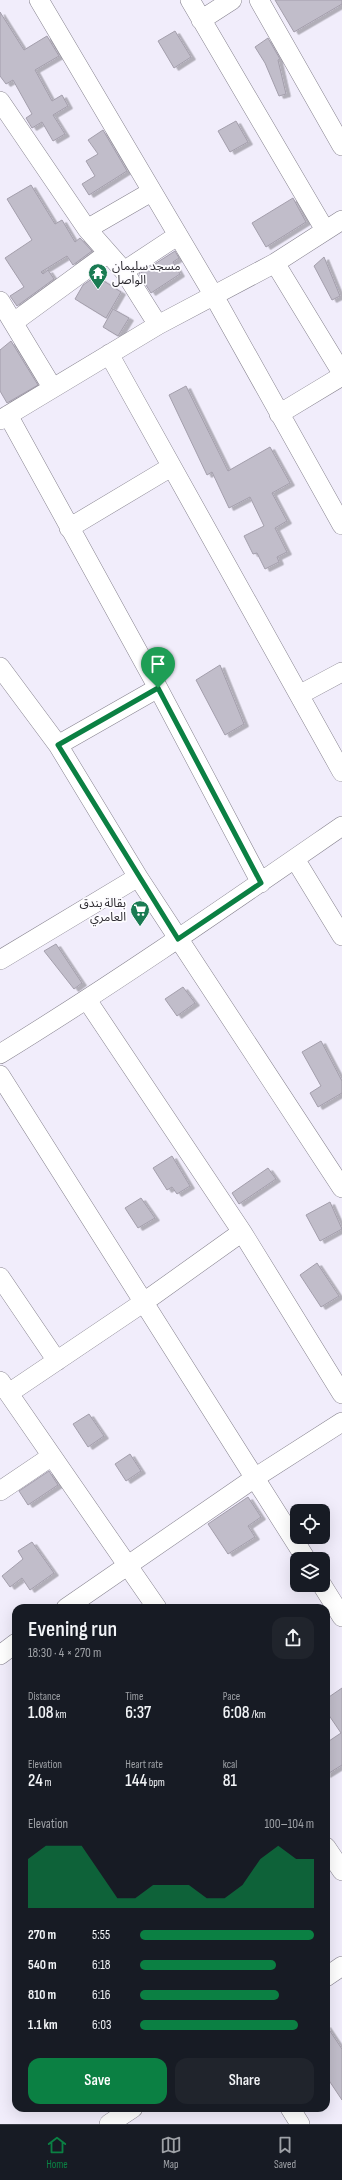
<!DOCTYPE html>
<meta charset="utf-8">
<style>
body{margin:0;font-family:"Sofia Sans Condensed","Noto Sans Arabic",sans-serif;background:#20242c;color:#f1f3f6;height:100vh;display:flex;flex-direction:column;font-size:15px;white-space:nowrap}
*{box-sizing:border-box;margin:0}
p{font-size:13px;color:#9ea1a6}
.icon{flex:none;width:22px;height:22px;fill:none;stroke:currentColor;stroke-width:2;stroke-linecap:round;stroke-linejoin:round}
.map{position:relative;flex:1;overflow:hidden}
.sheet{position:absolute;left:12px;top:1604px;width:318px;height:508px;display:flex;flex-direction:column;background:#171b24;border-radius:12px;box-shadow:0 4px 16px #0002}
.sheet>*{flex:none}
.tools{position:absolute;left:290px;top:1504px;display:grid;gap:8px}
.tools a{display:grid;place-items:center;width:40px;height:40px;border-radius:8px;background:#171b24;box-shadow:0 4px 16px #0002;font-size:20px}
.pin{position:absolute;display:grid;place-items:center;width:34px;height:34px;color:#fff;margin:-41px -17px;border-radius:50% 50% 50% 0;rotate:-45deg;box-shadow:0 0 4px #0007}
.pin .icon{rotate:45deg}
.round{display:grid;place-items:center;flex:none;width:42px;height:42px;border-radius:12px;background:#20242c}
.overview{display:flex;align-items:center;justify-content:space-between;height:68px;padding:0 16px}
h1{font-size:22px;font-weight:600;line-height:30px}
.stats{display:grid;grid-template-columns:repeat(3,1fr);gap:6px;height:68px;padding:4px 16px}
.stats div{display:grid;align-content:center}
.stats b{font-size:17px;font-weight:600}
.stats small{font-size:11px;font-weight:400}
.stats p{font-size:11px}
.chart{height:112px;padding:8px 16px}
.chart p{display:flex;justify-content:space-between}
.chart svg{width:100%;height:72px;margin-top:4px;fill:#0b8043;opacity:.7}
.primary-button{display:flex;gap:8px;margin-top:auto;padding:8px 16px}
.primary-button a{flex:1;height:46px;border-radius:12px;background:#0b8043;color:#fff;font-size:16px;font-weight:600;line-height:46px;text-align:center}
.primary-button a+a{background:#20242c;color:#f1f3f6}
ul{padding:0 16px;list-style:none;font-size:13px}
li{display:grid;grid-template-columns:64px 48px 1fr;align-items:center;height:30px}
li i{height:10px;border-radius:5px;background:#0b8043}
.dock{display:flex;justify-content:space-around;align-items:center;height:56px;border-top:1px solid #363941;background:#171b24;font-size:11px;color:#9ea1a6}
.dock a{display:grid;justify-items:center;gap:2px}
.dock .selected{color:#0b8043}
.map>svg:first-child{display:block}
.building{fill:#c1bdca;stroke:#a39eab;filter:url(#shadow)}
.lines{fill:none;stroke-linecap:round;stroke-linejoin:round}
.minor-casing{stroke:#86828e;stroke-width:20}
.minor{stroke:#fff;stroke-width:19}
.route-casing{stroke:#fff;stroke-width:8}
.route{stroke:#0b8043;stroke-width:5}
.labels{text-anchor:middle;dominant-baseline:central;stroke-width:3.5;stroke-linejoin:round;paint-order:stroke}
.poi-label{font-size:12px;fill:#2c2a30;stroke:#fdfcff;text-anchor:start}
</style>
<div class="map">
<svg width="342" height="2124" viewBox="0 0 342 2124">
<defs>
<filter id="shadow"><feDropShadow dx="4.5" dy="2.5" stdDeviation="0" flood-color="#0004"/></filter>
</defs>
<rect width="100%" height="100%" fill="#f1edfb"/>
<!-- building -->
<path class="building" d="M275,0H342V4L294,32Z
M0,12L24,50L47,36L59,56L35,70L52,101L62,95L68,106L53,115L65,134L53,141L42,122L32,128L26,118L32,114L13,80L6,84L0,76Z
M175,31L191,57L174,68L158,41Z
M268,38L280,59L278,60L286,94L279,96L265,63L255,47Z
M236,121L248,142L230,152L218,131Z
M103,130L127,171L89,195L82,184L95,176L86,161L98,154L88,140Z
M31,185L55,224L62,220L75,242L80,238L92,251L73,265L67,256L41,272L43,274L48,270L54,279L17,306L10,296L24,287L5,258L32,240L7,199Z
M293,198L306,222L266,247L252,223Z
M175,251L179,258L173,262L180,274L151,293L139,274Z
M324,257L340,296L332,300L314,266Z
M96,276L121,292L106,318L75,299L83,285Z
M113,309L129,318L118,336L103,327Z
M11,341L38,385L7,403L0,391V350Z
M186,386L228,471L270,447L290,483L272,493L287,521L275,528L287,552L277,557L279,562L265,569L257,553L253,554L244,536L264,526L250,497L229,508L212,472L207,475L169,395Z
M220,665L244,724L225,735L196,680Z
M56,944L82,983L74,989L44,951Z
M183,987L195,1003L177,1016L165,999Z
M321,1041L342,1081V1093L318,1107L310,1093L321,1086L302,1052Z
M172,1156L190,1186L177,1194L172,1187L167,1190L153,1168Z
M268,1168L276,1179L239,1204L232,1193Z
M141,1198L155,1218L138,1228L125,1208Z
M330,1202L342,1229L320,1241L306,1215Z
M317,1263L339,1296L321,1307L300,1275Z
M89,1414L104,1436L88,1447L73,1424Z
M130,1454L141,1471L126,1481L115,1464Z
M49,1471L58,1485L28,1505L19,1491Z
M248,1497L261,1517L248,1526L255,1537L228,1554L208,1524Z
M32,1542L54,1573L30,1590L22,1578L10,1587L2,1576L23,1559L18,1551Z
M342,1688V1765L326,1775V1743L341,1733L326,1711V1699Z
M326,2025L342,2049V2100L326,2076Z"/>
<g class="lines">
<defs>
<path id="minor" d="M39,0L214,296L342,525
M190,0L325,230
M259,0L342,146
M201,20L232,0
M0,101L87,229L124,271L158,325
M87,229L151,192
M275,263L342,373
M124,271L177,236
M0,301L52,387
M14,322L107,254
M109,354L342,772
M279,414L342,376
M8,415L158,688L261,883
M0,420L158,325L275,263L342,220
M69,528L171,467
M0,667L58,745L138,877L342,1188
M299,695L342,672
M58,745L158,688
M295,859L342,936
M0,960L138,877
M87,1000L242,1232L342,1394
M0,1054C117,982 229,904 342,826
M0,1075L306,1559
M0,1277L57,1361
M0,1381L157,1608
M9,1393L144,1302L242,1232
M0,1491L52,1456
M322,1585L342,1617
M66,1608L256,1477L342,1422
M0,1655L16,1643
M326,1847L342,1871
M326,1977L342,1966
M290,2108L300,2124
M109,2124L133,2108"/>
</defs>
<!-- minor casing -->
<use href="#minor" class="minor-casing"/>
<!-- minor -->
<use href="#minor" class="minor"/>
</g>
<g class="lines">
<defs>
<path id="route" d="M158,688L261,883L178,939L58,745Z"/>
</defs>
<!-- route casing -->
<use href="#route" class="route-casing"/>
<!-- route -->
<use href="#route" class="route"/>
</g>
<!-- icons -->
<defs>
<symbol id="temple-pin" viewBox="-11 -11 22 30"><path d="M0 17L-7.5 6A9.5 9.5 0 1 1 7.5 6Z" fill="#1a7b53" stroke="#fdfcff"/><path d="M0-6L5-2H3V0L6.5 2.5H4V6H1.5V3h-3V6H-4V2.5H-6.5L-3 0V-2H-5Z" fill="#fff"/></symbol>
<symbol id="supermarket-pin" viewBox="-11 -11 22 30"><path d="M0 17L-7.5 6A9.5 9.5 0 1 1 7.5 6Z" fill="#1a7b53" stroke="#fdfcff"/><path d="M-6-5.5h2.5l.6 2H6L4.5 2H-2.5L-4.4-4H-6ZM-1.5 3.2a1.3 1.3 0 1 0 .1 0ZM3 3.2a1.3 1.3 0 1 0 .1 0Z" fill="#fff"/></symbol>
</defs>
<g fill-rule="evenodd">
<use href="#temple-pin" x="87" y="262" width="22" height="30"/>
<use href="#supermarket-pin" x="129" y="899" width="22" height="30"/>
</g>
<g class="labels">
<!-- poi labels -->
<g class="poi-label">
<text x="112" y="266">مسجد سليمان<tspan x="112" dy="14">الواصل</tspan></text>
<text x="126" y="903" text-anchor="end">بقالة بندق<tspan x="126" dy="14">العامري</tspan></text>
</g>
</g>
</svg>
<div class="tools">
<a><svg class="icon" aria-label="locate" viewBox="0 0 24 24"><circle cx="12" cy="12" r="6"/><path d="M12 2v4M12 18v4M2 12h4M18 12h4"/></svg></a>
<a><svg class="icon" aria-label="layers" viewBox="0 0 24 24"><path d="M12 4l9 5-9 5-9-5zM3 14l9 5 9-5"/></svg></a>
</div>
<div class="pin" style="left:158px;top:688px;background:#1e9e55"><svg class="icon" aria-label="arrive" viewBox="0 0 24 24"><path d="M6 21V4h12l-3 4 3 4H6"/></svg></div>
<section class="sheet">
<div class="overview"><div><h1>Evening run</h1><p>18:30 · 4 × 270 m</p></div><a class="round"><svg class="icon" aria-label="share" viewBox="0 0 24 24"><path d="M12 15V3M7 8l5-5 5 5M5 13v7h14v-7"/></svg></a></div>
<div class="stats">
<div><p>Distance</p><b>1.08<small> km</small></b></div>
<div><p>Time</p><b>6:37</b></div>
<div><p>Pace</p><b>6:08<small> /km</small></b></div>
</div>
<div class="stats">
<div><p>Elevation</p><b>24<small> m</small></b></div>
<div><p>Heart rate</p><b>144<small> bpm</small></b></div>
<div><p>kcal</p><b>81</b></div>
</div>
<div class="chart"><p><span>Elevation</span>100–104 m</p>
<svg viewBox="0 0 160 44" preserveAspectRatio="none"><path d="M0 44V14L10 6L20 6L30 6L40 22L50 38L60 38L70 30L80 30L90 30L100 38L110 38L120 30L130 14L140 6L150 14L160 14V44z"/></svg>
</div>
<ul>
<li><b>270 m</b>5:55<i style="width:100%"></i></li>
<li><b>540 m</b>6:18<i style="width:78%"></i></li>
<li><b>810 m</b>6:16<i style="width:80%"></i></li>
<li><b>1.1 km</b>6:03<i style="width:91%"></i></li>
</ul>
<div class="primary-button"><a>Save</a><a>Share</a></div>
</section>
</div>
<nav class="dock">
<a class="selected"><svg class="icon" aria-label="home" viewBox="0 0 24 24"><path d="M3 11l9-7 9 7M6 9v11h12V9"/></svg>Home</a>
<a><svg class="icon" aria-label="map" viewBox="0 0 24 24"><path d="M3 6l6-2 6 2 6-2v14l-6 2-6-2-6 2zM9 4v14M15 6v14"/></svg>Map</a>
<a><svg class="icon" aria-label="saved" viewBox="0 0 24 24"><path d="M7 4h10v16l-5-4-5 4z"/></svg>Saved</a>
</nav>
